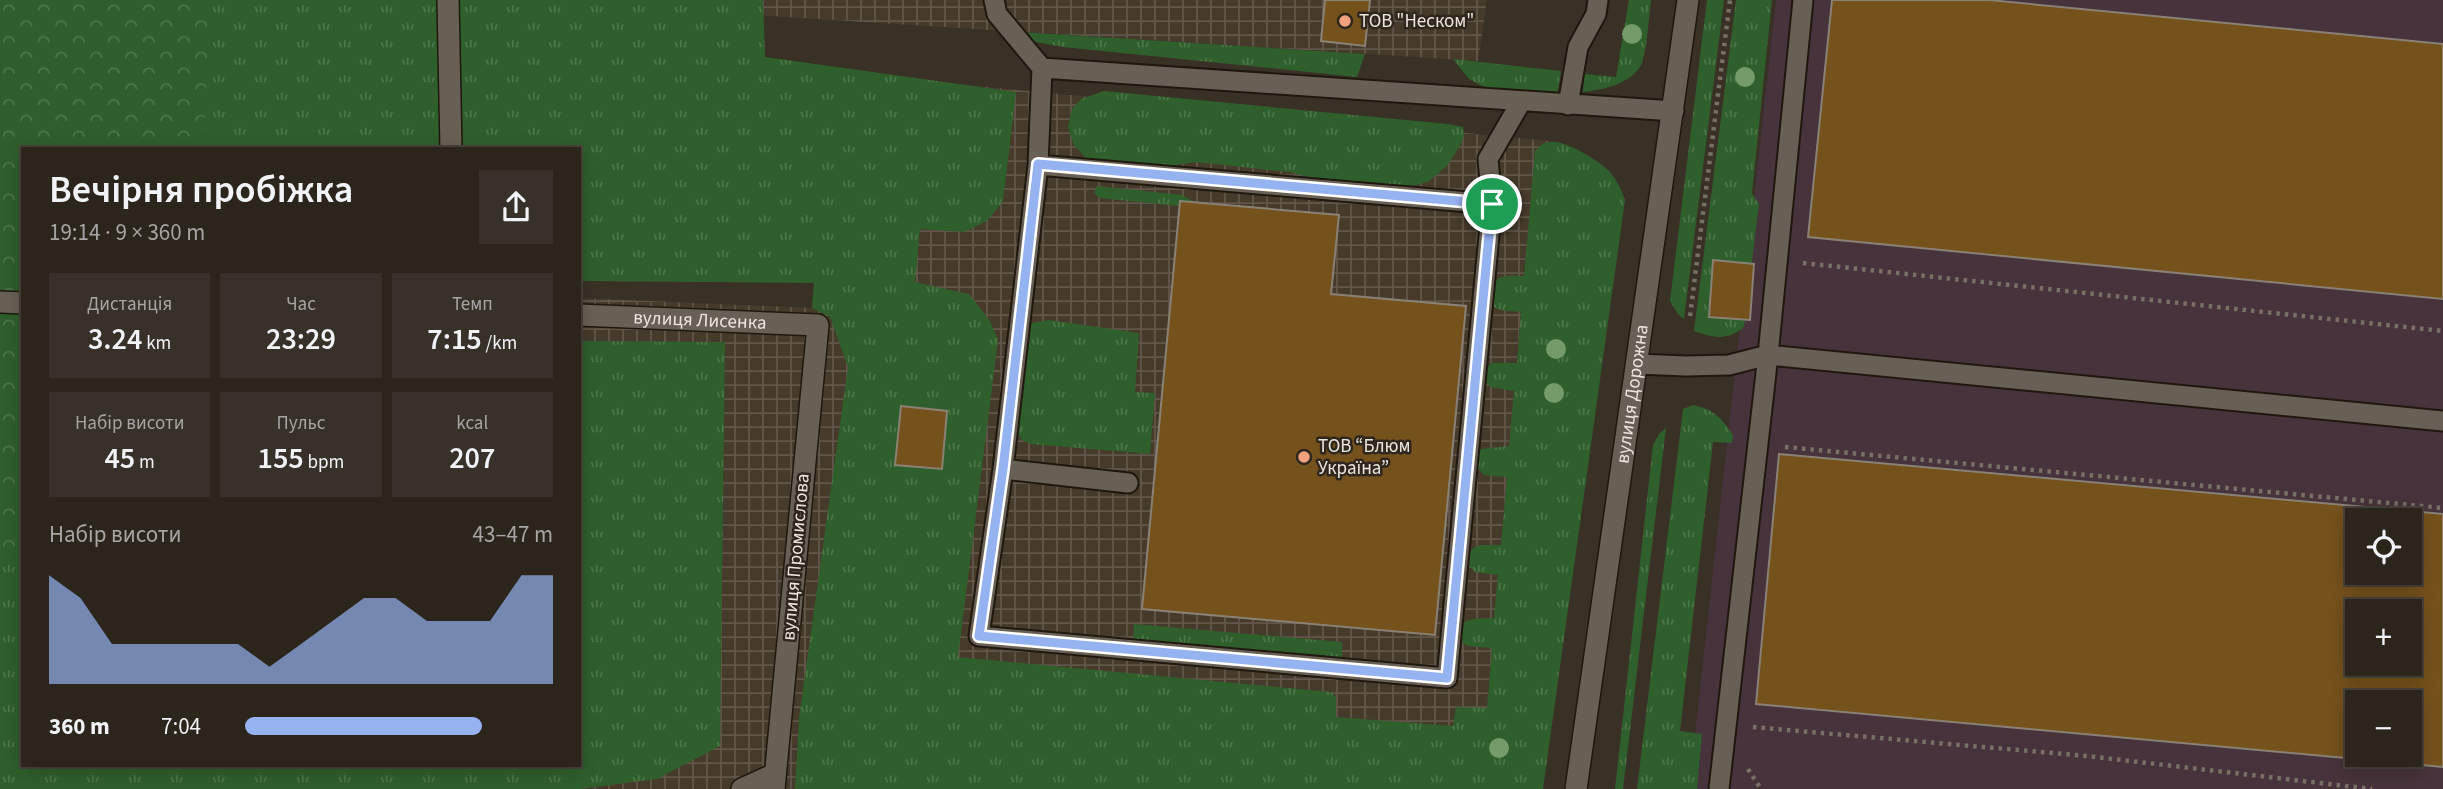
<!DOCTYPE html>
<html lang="uk">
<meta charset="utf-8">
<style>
body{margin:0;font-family:"Source Sans 3",sans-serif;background:#373129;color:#f1f3f6;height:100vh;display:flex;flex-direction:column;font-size:26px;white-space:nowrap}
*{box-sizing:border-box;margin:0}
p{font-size:23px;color:#a6a5a3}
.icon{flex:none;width:38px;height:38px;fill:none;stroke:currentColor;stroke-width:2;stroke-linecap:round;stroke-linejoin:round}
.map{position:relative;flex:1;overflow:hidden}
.sheet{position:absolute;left:21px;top:147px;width:560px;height:620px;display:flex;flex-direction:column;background:#2b251c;border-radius:0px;box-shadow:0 4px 18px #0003,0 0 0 2px #47423b}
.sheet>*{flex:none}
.fabs{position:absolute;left:2345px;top:508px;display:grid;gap:14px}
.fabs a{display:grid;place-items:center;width:77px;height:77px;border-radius:0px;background:#2b251c;box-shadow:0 4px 18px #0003,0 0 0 2px #47423b;font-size:35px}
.pin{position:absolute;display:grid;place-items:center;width:60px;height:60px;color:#fff;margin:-30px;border:4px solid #fff;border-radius:50%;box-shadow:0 2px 7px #0007}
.round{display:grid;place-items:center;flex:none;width:74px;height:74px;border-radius:0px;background:#373129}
.head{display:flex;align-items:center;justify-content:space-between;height:119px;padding:0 28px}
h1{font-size:38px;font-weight:600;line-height:52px}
.figures{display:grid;grid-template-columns:repeat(3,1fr);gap:10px;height:119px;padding:7px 28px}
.figures div{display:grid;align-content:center;border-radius:0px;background:#373129;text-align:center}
.figures b{font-size:30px;font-weight:600}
.figures small{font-size:19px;font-weight:400}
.figures p{font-size:19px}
.chart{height:196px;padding:14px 28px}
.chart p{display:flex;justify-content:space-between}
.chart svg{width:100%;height:126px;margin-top:7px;fill:#95b2f1;opacity:.7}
ul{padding:0 28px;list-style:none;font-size:23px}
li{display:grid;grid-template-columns:112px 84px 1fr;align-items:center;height:52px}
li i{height:18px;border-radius:9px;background:#95b2f1}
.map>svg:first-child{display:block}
.commercial{fill:#46333b;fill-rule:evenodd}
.industrial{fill:url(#industrial-grid)}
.grass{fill:url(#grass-tufts)}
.forest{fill:url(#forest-crowns)}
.building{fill:#75511c;stroke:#8a8175;stroke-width:2;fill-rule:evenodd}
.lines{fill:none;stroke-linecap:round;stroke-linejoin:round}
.service-casing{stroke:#20180f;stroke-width:23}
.minor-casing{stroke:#20180f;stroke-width:24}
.path{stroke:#777066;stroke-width:4.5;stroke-dasharray:3.5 5;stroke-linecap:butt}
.service{stroke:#696055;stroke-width:19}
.minor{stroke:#696055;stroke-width:21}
.tree{fill:#749b69}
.route-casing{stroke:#fff;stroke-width:14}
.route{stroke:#95b2f1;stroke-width:9}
.poi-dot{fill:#f1a17c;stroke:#2f271d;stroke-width:2.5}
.labels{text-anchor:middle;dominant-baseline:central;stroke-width:5;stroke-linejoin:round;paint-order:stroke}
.poi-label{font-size:19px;fill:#eae5de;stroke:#2f271d;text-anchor:start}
.street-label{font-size:19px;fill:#eae5de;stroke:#2f271d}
</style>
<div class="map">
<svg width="2443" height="789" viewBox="0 0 2443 789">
<defs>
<pattern id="industrial-grid" width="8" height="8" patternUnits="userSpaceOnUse" patternTransform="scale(1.75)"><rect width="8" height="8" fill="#463a2b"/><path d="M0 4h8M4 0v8" fill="none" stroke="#615649"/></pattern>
<pattern id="grass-tufts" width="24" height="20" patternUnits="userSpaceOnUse" patternTransform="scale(1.75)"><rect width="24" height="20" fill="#2f5f2c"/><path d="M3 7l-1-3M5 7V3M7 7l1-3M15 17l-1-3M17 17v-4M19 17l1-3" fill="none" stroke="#4d764a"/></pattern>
<pattern id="forest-crowns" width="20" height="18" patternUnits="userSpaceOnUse" patternTransform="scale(1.75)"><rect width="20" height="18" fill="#2f5f2c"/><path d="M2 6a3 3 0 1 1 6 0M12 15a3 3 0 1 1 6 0" fill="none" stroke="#4d764a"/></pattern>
</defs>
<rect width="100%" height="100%" fill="#393126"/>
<!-- commercial -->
<path class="commercial" d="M1776,0H2443V789H1689ZM2357,520H2410V572H2357ZM2357,611H2410V663H2357ZM2357,702H2410V754H2357Z"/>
<!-- industrial -->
<path class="industrial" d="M520,0H1487L1478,61Z
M830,81L976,86L1550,141L1541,145L1535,152L1483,754L828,789H519L579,765V298L812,308Z"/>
<!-- grass -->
<path class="grass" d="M0,0H763L765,57L1016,92L1003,201L987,221L964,232L920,229L915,282L969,294L990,321L998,340L958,657L1331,692L1336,697V717L1453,726L1456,707L1487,708L1492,648L1468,646L1463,643C1454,615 1476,619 1494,618L1498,575L1475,572L1467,564C1470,540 1481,546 1501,545L1507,477L1484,475L1476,466L1477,454L1481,449L1509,446L1514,391L1490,387L1484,379V372L1491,363H1517L1521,312C1515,311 1504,312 1498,309C1484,303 1489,281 1501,277C1508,275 1517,276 1524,276L1535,151C1539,147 1543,142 1549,142C1564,139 1598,160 1609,171C1617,180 1621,189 1625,200L1543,789H795L799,718L848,367L830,317L812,308L814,283L579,281V149H23Z
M1629,0H1651C1649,15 1647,53 1641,65C1631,84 1602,90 1583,92L1584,74L1616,77Z
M1707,0H1724L1684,319L1678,314L1670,301Z
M1736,0H1772L1752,193L1759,204L1744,327C1728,341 1713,338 1694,331Z
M1020,32L1365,54L1357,77L1063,47L1036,42Z
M1453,59L1561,71L1557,95L1490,90L1469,79Z
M1104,91L1448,124L1463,127L1464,135L1461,144L1447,166L1428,182L1391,191L1351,188L1289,172L1196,162L1148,169L1095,163L1085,157L1074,145L1068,127L1072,109L1081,99Z
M1097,186L1182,195L1194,202L1181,201L1179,206L1099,198L1094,193Z
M1049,320L1139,333L1135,392L1155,393L1150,454L1031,444L1022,440L1013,424L1023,330L1031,323Z
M0,334H23V765H579V341L725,342L720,746L657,779L579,789H0Z
M1693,405C1713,409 1722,418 1733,435L1732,443L1713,442L1680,731L1702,734L1697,789H1637L1683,409Z
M1666,428L1623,789H1615L1653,445L1659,434Z
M1134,624L1342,642V659L1133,642Z"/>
<!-- forest -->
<path class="forest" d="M0,0H210L203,149H23V555L0,554Z"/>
<!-- building -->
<path class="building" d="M1325,0H1370L1365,46L1321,41Z
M1832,0H1989L2443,44V299L1808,237Z
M1180,201L1339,215L1331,294L1466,306L1435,635L1142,609Z
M1713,260L1754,264L1750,320L1709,317Z
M901,406L947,411L942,469L895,465Z
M1779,454L2443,514V767L1756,704ZM2357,520H2410V572H2357ZM2357,611H2410V663H2357ZM2357,702H2410V754H2357Z"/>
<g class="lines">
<defs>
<path id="service" d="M994,0L997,14L1042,68
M1568,105L1578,47L1596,14L1598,0
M1038,165L1492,204
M1637,364L1686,366L1729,365L1768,355L2443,421
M1003,469L979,636L1447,678L1492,204L1488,159L1521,102
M1128,483L1003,469L1038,165L1042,68L1674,111
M1719,789L1768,355L1803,0"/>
<g id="minor">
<path d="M448,0L451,149"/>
<path d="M0,302L23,303"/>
<path id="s1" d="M579,315L818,325L774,789"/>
<path d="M742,789L775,774"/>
<path id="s2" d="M1576,789L1688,0"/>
</g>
</defs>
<!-- service casing -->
<use href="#service" class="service-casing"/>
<!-- minor casing -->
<use href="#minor" class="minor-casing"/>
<!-- path -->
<path class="path" d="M1803,263L2443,331
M1690,316L1730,0
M1785,447L2443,508
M1753,727L2087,756L2372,789
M1748,769L1761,789"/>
<!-- service -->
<use href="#service" class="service"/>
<!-- minor -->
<use href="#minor" class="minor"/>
</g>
<!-- trees -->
<g class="tree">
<circle cx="1632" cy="34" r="10"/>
<circle cx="1745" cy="77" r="10"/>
<circle cx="1556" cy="349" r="10"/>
<circle cx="1554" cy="393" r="10"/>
<circle cx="1499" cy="748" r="10"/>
</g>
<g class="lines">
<defs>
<path id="route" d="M1038,164L1492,204L1447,678L979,636L1003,469Z"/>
</defs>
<!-- route casing -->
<use href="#route" class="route-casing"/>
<!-- route -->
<use href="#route" class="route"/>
</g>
<!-- markers -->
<g class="poi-dot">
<circle cx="1345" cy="21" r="7"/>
<circle cx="1304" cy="457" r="7"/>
</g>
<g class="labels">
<!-- poi labels -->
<g class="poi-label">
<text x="1359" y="21">ТОВ "Неском"</text>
<text x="1318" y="446">ТОВ “Блюм<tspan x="1318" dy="22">Україна”</tspan></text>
</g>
<!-- street labels -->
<g class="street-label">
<text stroke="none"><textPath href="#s1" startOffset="121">вулиця Лисенка</textPath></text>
<text stroke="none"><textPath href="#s2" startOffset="399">вулиця Дорожна</textPath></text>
<text transform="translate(796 557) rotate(-85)">вулиця Промислова</text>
</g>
</g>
</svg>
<div class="fabs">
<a><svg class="icon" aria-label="locate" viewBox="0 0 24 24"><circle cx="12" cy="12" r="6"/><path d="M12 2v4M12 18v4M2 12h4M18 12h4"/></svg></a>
<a>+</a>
<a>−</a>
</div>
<div class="pin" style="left:1492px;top:204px;background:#1e9e55"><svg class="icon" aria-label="arrive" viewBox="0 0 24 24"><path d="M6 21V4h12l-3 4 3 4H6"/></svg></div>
<section class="sheet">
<div class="head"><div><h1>Вечірня пробіжка</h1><p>19:14 · 9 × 360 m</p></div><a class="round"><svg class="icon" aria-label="share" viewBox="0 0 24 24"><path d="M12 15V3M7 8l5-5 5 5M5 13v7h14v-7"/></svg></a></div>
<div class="figures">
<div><p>Дистанція</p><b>3.24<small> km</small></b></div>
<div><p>Час</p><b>23:29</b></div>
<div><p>Темп</p><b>7:15<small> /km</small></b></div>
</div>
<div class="figures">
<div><p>Набір висоти</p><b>45<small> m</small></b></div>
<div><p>Пульс</p><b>155<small> bpm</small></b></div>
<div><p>kcal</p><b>207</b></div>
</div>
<div class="chart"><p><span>Набір висоти</span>43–47 m</p>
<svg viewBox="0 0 160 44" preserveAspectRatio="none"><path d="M0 44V6L10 14L20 30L30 30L40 30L50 30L60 30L70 38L80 30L90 22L100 14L110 14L120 22L130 22L140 22L150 6L160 6V44z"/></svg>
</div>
<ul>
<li><b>360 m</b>7:04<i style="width:77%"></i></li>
</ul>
</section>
</div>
